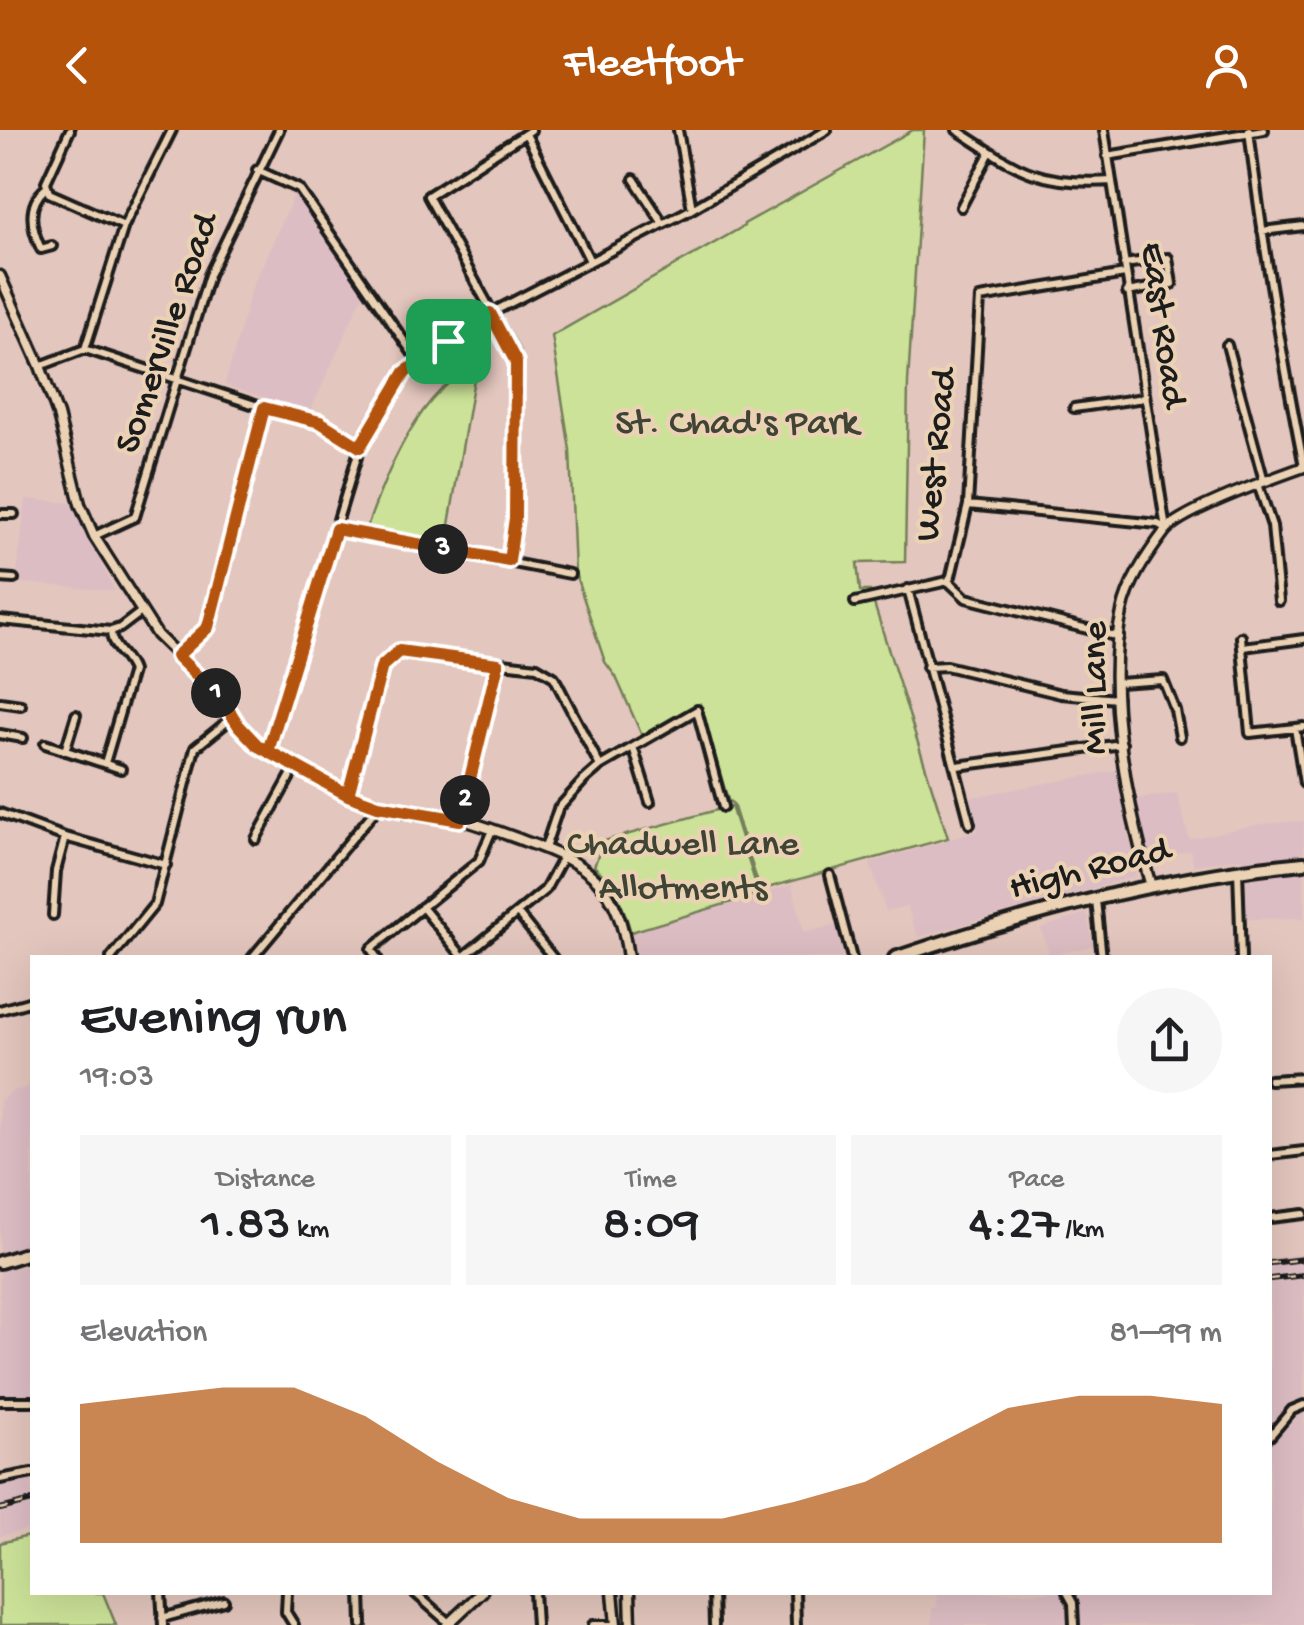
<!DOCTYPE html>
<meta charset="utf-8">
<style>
body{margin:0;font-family:"Gochi Hand",sans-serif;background:#f6f6f6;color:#202124;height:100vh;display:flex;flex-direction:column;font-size:38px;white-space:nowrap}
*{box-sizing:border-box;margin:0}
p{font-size:32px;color:#757577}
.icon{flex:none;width:55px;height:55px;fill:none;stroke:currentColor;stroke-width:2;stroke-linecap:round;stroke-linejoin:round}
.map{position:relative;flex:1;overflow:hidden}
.panel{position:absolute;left:30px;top:825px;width:1242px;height:640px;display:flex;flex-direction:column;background:#fff;border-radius:0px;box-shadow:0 10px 40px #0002}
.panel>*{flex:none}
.pin{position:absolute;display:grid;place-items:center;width:85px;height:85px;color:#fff;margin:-42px;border-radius:20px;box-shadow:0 5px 15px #0006}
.km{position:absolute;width:50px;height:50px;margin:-25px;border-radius:50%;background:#222;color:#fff;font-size:28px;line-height:50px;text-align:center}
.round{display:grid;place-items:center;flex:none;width:105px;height:105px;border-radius:52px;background:#f6f6f6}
.summary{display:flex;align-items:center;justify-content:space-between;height:170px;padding:0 50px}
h1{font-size:55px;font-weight:600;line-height:75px}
.metrics{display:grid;grid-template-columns:repeat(3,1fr);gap:15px;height:170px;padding:10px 50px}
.metrics div{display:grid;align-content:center;border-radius:0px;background:#f6f6f6;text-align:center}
.metrics b{font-size:50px;font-weight:600}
.metrics small{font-size:28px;font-weight:400}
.metrics p{font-size:28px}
.chart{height:280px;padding:20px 50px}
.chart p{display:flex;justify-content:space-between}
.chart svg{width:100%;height:180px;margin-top:10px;fill:#b45309;opacity:.7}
header{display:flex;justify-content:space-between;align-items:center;height:130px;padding:0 50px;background:#b45309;color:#fff;font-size:45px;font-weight:600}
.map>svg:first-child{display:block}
.built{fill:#dcbdc3}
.green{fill:#cce298;stroke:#747f5a;stroke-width:2.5}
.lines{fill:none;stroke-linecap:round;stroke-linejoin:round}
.minor-casing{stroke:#1c1c1c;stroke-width:14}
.tertiary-casing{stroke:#1c1c1c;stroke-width:15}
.primary-casing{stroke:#1c1c1c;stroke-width:18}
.minor{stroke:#ecd2b4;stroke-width:6}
.tertiary{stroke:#ecd2b4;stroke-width:8}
.primary{stroke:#ecd2b4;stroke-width:10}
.rail-casing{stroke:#1c1c1c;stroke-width:6}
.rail{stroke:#ecd2b4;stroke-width:2.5;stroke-dasharray:8;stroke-linecap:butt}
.route-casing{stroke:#fff;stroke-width:20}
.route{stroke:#b45309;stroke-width:12}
.labels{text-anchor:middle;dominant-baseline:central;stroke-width:8;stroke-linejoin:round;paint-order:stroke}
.street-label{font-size:38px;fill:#1c1c1c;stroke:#ecd2b4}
.park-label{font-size:38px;fill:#3f4435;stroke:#ecd2b4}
</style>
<header><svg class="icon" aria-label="back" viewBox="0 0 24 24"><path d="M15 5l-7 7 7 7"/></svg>Fleetfoot<svg class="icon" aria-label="person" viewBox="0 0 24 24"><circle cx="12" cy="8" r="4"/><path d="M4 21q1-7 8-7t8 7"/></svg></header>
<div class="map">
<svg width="1304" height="1495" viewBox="0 0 1304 1495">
<rect width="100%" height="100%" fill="#e3c6bd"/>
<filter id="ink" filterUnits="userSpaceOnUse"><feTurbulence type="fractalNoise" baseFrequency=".01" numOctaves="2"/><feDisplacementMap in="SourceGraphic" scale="20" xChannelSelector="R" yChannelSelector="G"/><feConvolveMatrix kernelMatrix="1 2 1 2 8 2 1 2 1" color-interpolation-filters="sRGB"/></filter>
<g filter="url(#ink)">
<!-- built -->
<path class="built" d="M296,61L365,160L310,282L225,255L252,158Z
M26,369L72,373L115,461L16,452Z
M1118,640L1129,708L1138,737L1134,747L918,807L907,776L886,781L870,733L978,701L968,668Z
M1177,663L1189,709L1261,694L1304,691V788L1247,789L1242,728L1194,735L1190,720L1150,732L1134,669Z
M792,755L804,803L836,795L843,824L841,828L634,827L631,802Z
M1087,783L1093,816L1050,825L1041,798Z
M32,956V1115L0,1125V971L13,961Z
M1304,1124V1272L1270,1295V1128Z
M32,1132V1265H0V1142Z
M1304,1280V1495H932V1478L937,1477L936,1462H1270V1314Z
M32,1346V1398L0,1406V1354Z"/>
<!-- green -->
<path class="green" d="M913,0H924L908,252L905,432L857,433L860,461H870L948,708L760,760L733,674L728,670L700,574L643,608L616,547L605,532L575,443L570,320L552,206L744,96V94Z
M476,237L446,412L367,397C385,346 420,257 476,237Z
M731,676L759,764L631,802C623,775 615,755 594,736L604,711Z
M32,1405V1462L103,1463L116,1495H0V1413Z"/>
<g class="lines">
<defs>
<path id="minor" d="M70,0L46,52L49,63L124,96
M678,0L692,79
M957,0C1017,39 1037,56 1112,51
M1104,0L1166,399
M1249,0C1262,113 1282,225 1304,337
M526,4L590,131
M1107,26L1264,0
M257,40L299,59L418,231
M634,49L662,92
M46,58C26,75 31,98 41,119L52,116
M961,77L990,22
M1262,101L1304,96
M1124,134L1168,128L1172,154L1127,162
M1227,215L1264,351
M85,219L264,278L320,292L360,317
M40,236L85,219L124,96L172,0
M1074,278L1144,268
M1258,354L1272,396L1279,471
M968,375L1158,394L1165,398
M0,384H14
M336,399L570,444
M94,406L135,387L209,145L279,0
M509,431L515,388V224L428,66L531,0
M0,448L14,449
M948,451L966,468L1119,507
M908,459L970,694
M855,472L948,451L951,446L968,375L980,168L1125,144
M0,490L111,501
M1241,507L1250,603L1304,597
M1243,517L1304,509
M177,526L209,497L264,278
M927,537L946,536L1061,564L1117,569
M1118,553L1163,550L1175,580L1180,607
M0,572L21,575
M1295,598L1304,653
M0,604L23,608
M45,614L121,639
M634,620L650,672
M65,621L76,585
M268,621L360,317L405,242L491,183L692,79L827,0
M105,633L132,541C127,525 111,519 111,501L120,498L141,482
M957,636L1122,614
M348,665L382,536L399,521L537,537L554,547L600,636
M0,683L65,707L166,735
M460,690L498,533
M256,709L296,636
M545,718L558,679L584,650L600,636L697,580L723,677
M1238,740L1241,828
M830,745L852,828
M1096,770L1102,828
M422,777L463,827
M518,784L553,828
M53,785L56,741L65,707
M463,827L545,760L563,727
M111,828L155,774L195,618L233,587
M252,828L378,677
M377,828L371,819L479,731L492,700
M0,880L32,871
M1270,950L1304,948
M1270,1025L1304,1021
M1270,1088L1304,1084
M0,1271H32
M1270,1306L1292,1280L1304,1275
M0,1349L32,1343
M161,1462L163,1495
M287,1462L286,1482L294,1495
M361,1462L362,1495
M414,1462L449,1493
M534,1462L536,1495
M713,1462L714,1495
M795,1462L796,1495
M1067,1462L1073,1473L1074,1495
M162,1488L224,1471
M593,1495H616"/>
<path id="tertiary" d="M0,146L40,236L58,285L80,374L94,406L157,505L211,558L257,616C297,634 333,661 374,675C401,684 430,684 458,689C480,694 502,703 524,711C590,734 619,755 628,828
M1151,756C1128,682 1104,558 1122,482C1128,453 1147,425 1165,401C1181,381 1276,347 1304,337
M613,1462L616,1495
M630,1462L631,1495
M447,1495L482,1462"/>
<path id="primary" d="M895,828C1028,783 1164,746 1304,733
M0,1132L32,1122"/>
</defs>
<!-- minor casing -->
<use href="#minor" class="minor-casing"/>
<!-- tertiary casing -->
<use href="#tertiary" class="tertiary-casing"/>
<!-- primary casing -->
<use href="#primary" class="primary-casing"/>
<!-- minor -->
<use href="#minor" class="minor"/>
<!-- tertiary -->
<use href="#tertiary" class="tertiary"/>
<!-- primary -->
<use href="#primary" class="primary"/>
<defs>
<path id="rail" d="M1270,1133L1304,1129
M1270,1149L1304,1145
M0,1379L32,1371"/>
</defs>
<!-- rail casing -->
<use href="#rail" class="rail-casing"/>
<!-- rail -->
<use href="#rail" class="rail"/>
</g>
</g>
<g class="lines" filter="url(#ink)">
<defs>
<path id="route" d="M448,211L405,242L360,317L320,292L264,278L208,497L177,526L222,570L239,596L258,616L348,665L382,536L399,521L498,534L460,690L378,676L348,665L268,621L336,399L509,431L515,388L516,232L490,183L448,211"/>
</defs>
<!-- route casing -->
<use href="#route" class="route-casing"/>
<!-- route -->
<use href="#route" class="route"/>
</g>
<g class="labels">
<!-- street labels -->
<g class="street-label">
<text transform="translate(1161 195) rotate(82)">East Road</text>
<text transform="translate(169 204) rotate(-71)">Somerville Road</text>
<text transform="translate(938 325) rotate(-84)">West Road</text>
<text transform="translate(1097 558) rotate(-90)">Mill Lane</text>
<text transform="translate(1090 741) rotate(-14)">High Road</text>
</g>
<!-- park labels -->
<g class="park-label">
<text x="737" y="295">St. Chad's Park</text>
<text x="683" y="716">Chadwell Lane<tspan x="683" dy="44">Allotments</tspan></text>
</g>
</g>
</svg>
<div class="pin" style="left:448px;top:211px;background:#1e9e55"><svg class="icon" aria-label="arrive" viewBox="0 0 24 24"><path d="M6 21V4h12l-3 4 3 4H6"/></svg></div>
<b class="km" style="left:216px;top:563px">1</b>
<b class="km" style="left:465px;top:670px">2</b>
<b class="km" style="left:443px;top:419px">3</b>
<section class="panel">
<div class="summary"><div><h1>Evening run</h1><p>19:03</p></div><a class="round"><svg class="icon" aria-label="share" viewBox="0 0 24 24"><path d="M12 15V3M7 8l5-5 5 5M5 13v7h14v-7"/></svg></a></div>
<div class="metrics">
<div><p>Distance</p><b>1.83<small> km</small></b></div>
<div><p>Time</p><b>8:09</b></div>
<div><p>Pace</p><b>4:27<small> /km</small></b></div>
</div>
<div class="chart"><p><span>Elevation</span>81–99 m</p>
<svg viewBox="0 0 160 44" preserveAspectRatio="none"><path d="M0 44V10L10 8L20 6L30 6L40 13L50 24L60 33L70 38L80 38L90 38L100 34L110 29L120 20L130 11L140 8L150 8L160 10V44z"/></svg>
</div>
</section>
</div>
